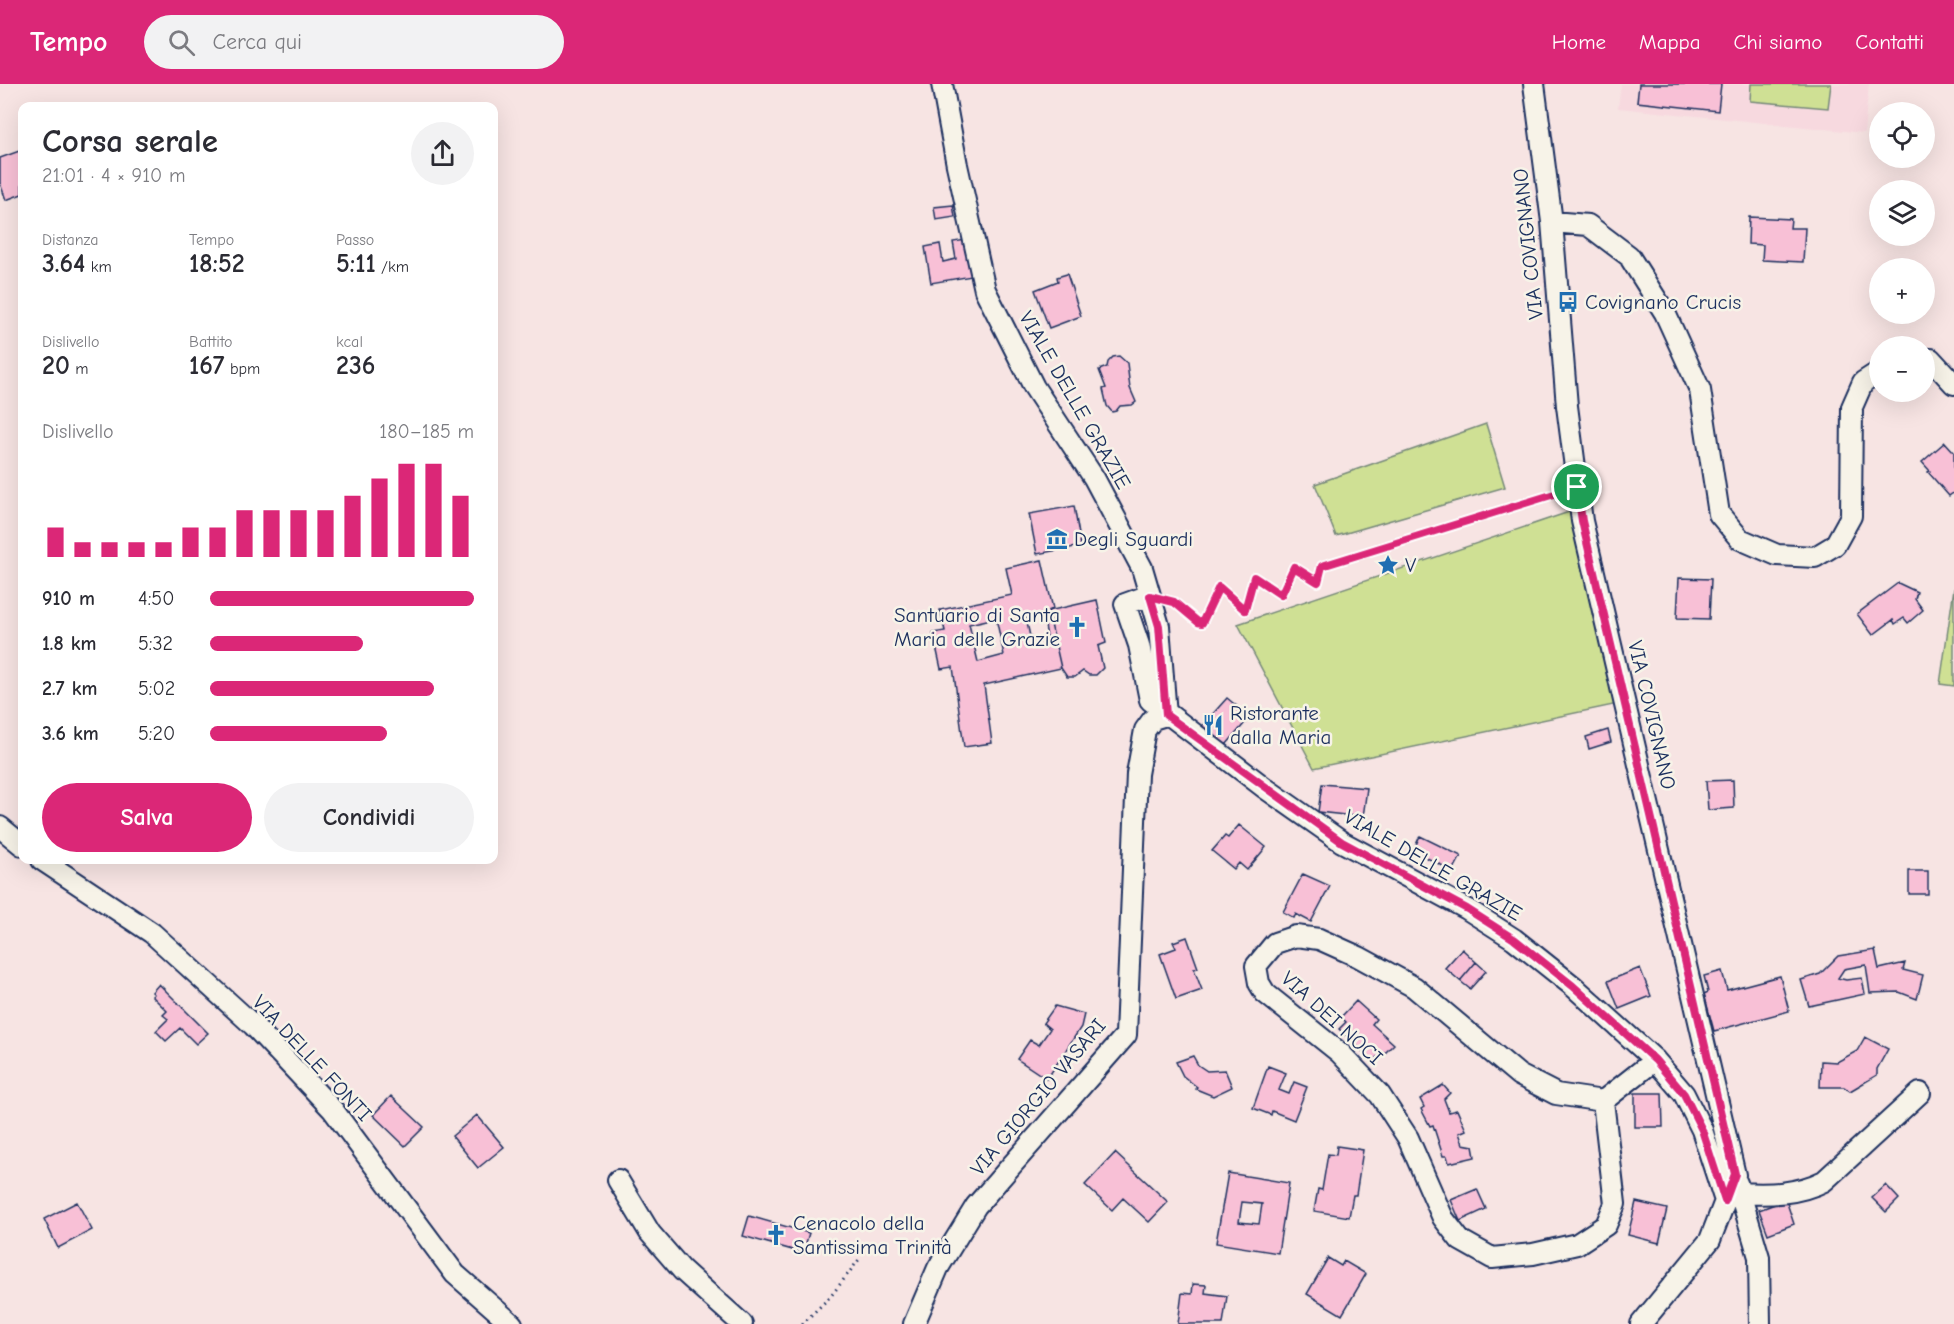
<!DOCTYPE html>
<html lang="it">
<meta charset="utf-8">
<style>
body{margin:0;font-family:"Comic Neue",sans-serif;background:#f2f2f3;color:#2b2b33;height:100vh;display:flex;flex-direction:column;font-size:22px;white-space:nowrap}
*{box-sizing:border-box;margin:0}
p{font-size:20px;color:#7c7c81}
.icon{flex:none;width:33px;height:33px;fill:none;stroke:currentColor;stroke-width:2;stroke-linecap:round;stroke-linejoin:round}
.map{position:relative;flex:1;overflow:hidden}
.panel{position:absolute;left:18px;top:18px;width:480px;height:762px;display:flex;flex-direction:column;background:#fff;border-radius:12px;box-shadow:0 6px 24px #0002}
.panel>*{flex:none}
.buttons{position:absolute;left:1869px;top:18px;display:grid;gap:12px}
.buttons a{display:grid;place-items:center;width:66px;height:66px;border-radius:50%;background:#fff;box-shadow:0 6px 24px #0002;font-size:30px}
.pin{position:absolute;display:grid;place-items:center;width:51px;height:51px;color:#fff;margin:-26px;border:3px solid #fff;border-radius:50%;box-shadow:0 2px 6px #0007}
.round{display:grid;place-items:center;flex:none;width:63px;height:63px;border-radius:32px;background:#f2f2f3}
.overview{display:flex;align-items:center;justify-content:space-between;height:102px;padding:0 24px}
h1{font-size:33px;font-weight:800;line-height:45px}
.metrics{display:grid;grid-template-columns:repeat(3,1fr);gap:9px;height:102px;padding:6px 24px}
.metrics div{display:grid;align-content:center}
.metrics b{font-size:26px;font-weight:800}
.metrics small{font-size:16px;font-weight:400}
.metrics p{font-size:16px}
.chart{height:168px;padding:12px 24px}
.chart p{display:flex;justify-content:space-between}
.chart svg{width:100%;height:108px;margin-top:6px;stroke:#db2777;stroke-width:6}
.button{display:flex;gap:12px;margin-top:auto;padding:12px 24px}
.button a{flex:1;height:69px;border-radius:36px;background:#db2777;color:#fff;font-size:24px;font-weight:800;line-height:69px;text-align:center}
.button a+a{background:#f2f2f3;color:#2b2b33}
ul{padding:0 24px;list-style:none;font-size:20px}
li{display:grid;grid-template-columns:96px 72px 1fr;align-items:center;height:45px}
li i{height:15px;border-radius:8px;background:#db2777}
header{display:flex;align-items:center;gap:36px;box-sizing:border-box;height:84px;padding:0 30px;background:#db2777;color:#fff}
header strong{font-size:28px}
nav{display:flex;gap:33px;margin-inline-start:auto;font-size:21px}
.search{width:420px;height:54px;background:#f2f2f3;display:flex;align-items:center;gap:15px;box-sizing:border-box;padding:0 21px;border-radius:33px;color:#7c7c81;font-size:22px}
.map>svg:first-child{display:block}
.built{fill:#f7d9df}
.green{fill:#cfe094;stroke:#758879;stroke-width:1.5}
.building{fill:#f8c0d6;stroke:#1b2f5e;stroke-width:1.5;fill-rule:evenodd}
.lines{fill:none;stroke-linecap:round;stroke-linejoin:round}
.minor-casing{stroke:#1b2f5e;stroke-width:24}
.path{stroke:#1b2f5e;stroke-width:3;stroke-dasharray:1.5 4.5;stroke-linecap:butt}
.minor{stroke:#f7f3e8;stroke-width:20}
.route-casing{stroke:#fff;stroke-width:12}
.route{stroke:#db2777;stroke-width:8}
.labels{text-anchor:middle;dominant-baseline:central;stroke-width:5;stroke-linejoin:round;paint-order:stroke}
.street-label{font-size:21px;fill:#1b2f5e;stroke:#f7f3e8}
.poi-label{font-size:21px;fill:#1b2f5e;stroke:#f7f3e8;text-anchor:start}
</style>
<header>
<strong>Tempo</strong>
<div class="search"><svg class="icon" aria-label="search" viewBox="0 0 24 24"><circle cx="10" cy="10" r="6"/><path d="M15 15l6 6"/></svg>Cerca qui</div>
<nav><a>Home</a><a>Mappa</a><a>Chi siamo</a><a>Contatti</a></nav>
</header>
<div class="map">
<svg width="1954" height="1240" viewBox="0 0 1954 1240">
<rect width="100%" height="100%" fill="#f7e4e3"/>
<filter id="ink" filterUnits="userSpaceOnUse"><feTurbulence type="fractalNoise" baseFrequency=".0167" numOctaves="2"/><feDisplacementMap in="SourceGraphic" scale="12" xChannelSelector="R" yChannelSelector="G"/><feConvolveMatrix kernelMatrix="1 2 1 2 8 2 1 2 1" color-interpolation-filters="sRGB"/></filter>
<g filter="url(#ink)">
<!-- built -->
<path class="built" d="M1621,0H1869L1864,49L1618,24Z"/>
<!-- green -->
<path class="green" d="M1751,0H1831L1828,24L1750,17Z
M1486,340L1505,403L1336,452L1315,400Z
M1572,427L1618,620L1314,684L1238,540Z
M1954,504V602L1940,600Z"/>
<!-- building -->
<path class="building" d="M1639,0H1721L1718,27L1637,18Z
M22,66V110L6,116L0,99V74Z
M953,121L955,133L936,136L934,123Z
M1749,133L1791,135L1790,144H1805L1803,178L1762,176L1763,161L1748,160Z
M966,156L972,192L931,199L925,163L940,160L943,178L956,175L953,158Z
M1067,190L1081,232L1049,244L1035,206L1058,197L1057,193Z
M1119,272L1127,279L1130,304L1136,318L1132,321L1120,322L1116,327L1112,328L1107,322L1103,305L1106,304L1099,286L1107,283L1108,278L1113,273Z
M1945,358L1954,368V410L1953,409L1949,412L1928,388L1930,387L1922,378Z
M1074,422L1081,462L1037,470L1029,430Z
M1042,476L1053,525L1048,527L1061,584L984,601L992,659L964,663L953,583L941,585L933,549L945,547L940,526L1012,511L1006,484ZM1043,530L1047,553L1031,557L1026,534ZM996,534L1004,571L978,578L969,540Z
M1679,494L1711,495L1709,535L1677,534Z
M1898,499L1917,508L1915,515L1923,526L1908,539L1904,534L1895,540L1893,536L1873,551L1857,530Z
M1097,516L1106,559L1098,562L1103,584L1096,591H1089L1083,587L1075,593H1067L1061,584L1048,527Z
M1227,614L1250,633L1226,661L1202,642Z
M1608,646L1611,658L1589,665L1586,653Z
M1733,696L1734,724L1708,726L1706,697Z
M1322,700L1367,704L1363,733L1318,728Z
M1239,741L1266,763L1247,786L1239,779L1234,785L1212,767L1225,752L1228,754Z
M1420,752L1461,772L1453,787L1413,767Z
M1909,787H1928V810H1909Z
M1303,790L1330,802L1311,838L1296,830L1294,834L1283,828Z
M1187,853L1198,884L1194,885L1202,906L1176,915L1160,870L1176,864L1173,858Z
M1462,865L1476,878L1460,897L1445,884Z
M1875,866L1879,885L1905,879L1903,886L1923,891L1917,915L1899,908L1870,909L1866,881L1844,885L1838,894L1846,896L1862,894L1865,910L1809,922L1801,896L1820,890L1838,872Z
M1476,878L1486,887L1470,905L1460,897Z
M1640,884L1651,912L1619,925L1608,897Z
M1722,887L1727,906L1780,892L1789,927L1714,947L1704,910L1708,908L1704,892Z
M159,900L208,949L196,960L180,944L166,957L156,947L168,935L163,931L167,927L152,912L154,910L152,908Z
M1356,917L1376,935L1372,940L1394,960L1379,975L1377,973L1373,977L1339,945L1346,938L1341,933Z
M1055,922L1084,930L1081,943L1047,995L1017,975L1030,956L1039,961L1050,945L1043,939Z
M1865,953L1888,965L1877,985V991L1850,1007L1844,1003H1820L1821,977L1837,978L1857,967Z
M1193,972L1198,981L1207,987L1225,986L1232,1003L1213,1012L1196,1005L1197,1003L1183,992L1176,978Z
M1268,982L1286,989L1279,1006L1289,1010L1294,998L1307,1003L1294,1036L1272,1027L1271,1031L1253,1024Z
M1443,1001L1450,1009L1444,1015L1449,1028L1457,1026L1466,1046L1459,1049L1463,1060L1473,1062L1475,1073L1449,1079L1447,1072H1443L1433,1041L1430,1042L1421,1025L1424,1023L1420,1015Z
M1635,1009H1662L1663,1043H1635Z
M391,1012L424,1043L405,1062L373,1031Z
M477,1031L504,1063L478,1084L452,1052Z
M1337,1062L1363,1066L1356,1111H1353L1349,1133L1314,1127L1318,1105L1322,1106L1328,1070L1336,1071Z
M1115,1069L1168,1118L1149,1138L1123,1114L1112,1126L1085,1101Z
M1228,1089L1289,1099L1278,1169L1216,1159ZM1242,1118L1262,1120L1259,1140L1239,1138Z
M1886,1101L1899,1115L1886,1128L1872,1114Z
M1477,1105L1486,1125L1460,1137L1451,1116Z
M1786,1116L1794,1140L1768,1150L1759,1126Z
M77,1118L92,1146L58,1164L44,1135Z
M1636,1118L1667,1125L1659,1159L1628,1151Z
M749,1132L809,1149L803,1169L743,1152Z
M1328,1174L1341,1182L1344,1177L1366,1190L1342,1231L1307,1210Z
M1193,1200L1206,1201L1205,1209L1227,1212L1223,1240H1178L1182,1209L1192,1210Z"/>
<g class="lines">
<defs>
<path id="minor" d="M942,0L957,81L985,206L1034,303L1094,394L1142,484L1159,542L1166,631
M1534,0L1552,138L1567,322L1582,437L1735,1091L1710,1156L1641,1240
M1552,138L1588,141L1629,172L1665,229L1700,306L1719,430L1740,455L1777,471L1815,473L1835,461L1851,432L1852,323L1863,298L1880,287
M1924,275H1931L1954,300
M1150,511L1125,520L1139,561L1150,616L1265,704L1342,758L1467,825L1514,855L1573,902L1655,976L1684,1010L1702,1046L1725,1117
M0,743L22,761
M42,776L152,849L253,941L333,1026L455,1190L512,1240
M1603,1017L1615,1120L1606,1141L1577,1160L1533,1170L1492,1174L1460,1156L1443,1134L1408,1054L1380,1011L1340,969L1265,909L1259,899L1256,882L1275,859L1296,852L1319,855L1359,873L1414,903L1519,991L1556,1010L1603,1017L1655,976
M618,1096L650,1149L682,1186L742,1240
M1737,1099L1759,1173L1760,1240
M1740,1109C1769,1111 1798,1110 1824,1097L1920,1009
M914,1240L938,1184L976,1122L1126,951L1137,690L1145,646L1153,635L1166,631"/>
</defs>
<!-- minor casing -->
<use href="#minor" class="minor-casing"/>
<!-- path -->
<path class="path" d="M1169,516L1174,518L1198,538L1202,539L1219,503L1245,526L1254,493L1281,511L1294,483L1318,498L1322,482L1561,407
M802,1240L831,1212L861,1173"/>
<!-- minor -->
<use href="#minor" class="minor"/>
</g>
</g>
<g class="lines" filter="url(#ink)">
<defs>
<path id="route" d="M1577,403L1582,437L1735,1090L1725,1117L1702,1046L1684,1010L1655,976L1573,902L1514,855L1467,825L1342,758L1166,631L1159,542L1150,512L1174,518L1198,538L1202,539L1219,503L1245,526L1254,493L1281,511L1294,483L1318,498L1322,482Z"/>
</defs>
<!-- route casing -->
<use href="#route" class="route-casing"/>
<!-- route -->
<use href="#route" class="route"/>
</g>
<!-- icons -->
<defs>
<symbol id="bus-bare" viewBox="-9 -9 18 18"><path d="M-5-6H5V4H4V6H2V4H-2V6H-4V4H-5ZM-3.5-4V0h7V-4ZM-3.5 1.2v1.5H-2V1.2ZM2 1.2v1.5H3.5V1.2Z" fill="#1f6fb2" stroke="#f7f3e8" stroke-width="2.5" paint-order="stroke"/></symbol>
<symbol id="museum-bare" viewBox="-9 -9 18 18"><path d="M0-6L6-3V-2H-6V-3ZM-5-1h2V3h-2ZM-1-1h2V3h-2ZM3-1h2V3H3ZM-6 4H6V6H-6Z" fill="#1f6fb2" stroke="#f7f3e8" stroke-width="2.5" paint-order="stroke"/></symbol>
<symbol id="sight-bare" viewBox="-9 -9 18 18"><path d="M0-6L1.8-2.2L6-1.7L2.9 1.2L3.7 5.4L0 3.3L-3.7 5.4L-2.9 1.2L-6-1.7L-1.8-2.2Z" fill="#1f6fb2" stroke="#f7f3e8" stroke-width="2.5" paint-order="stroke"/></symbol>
<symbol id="church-bare" viewBox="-9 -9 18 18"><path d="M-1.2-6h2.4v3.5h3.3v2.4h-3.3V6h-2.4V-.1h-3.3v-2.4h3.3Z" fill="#1f6fb2" stroke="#f7f3e8" stroke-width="2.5" paint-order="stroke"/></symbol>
<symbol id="restaurant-bare" viewBox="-9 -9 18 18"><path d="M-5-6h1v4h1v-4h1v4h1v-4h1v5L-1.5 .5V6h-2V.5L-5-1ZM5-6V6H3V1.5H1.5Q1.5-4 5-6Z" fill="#1f6fb2" stroke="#f7f3e8" stroke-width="2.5" paint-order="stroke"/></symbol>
</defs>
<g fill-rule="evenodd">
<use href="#bus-bare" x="1553" y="203" width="30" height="30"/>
<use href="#museum-bare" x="1042" y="440" width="30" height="30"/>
<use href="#sight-bare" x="1373" y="466" width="30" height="30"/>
<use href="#church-bare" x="1062" y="528" width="30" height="30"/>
<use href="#restaurant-bare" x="1198" y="626" width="30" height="30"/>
<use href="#church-bare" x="761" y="1136" width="30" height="30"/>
</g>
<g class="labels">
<!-- street labels -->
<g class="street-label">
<text transform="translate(1528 160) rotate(-96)">VIA COVIGNANO</text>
<text transform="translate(1075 316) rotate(60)">VIALE DELLE GRAZIE</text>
<text transform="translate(1652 631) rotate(77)">VIA COVIGNANO</text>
<text transform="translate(1433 781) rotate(30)">VIALE DELLE GRAZIE</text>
<text transform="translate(1332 934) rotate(42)">VIA DEI NOCI</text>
<text transform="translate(312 974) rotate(47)">VIA DELLE FONTI</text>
<text transform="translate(1038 1013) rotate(-50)">VIA GIORGIO VASARI</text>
</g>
<!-- poi labels -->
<g class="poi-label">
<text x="1585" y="218">Covignano Crucis</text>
<text x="1074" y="455">Degli Sguardi</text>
<text x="1405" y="481">V</text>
<text x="1060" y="531" text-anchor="end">Santuario di Santa<tspan x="1060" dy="24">Maria delle Grazie</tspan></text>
<text x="1230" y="629">Ristorante<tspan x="1230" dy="24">dalla Maria</tspan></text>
<text x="793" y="1139">Cenacolo della<tspan x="793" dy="24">Santissima Trinità</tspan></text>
</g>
</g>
</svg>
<div class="buttons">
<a><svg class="icon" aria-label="locate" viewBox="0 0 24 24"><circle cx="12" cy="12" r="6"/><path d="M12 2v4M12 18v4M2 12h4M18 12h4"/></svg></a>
<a><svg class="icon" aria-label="layers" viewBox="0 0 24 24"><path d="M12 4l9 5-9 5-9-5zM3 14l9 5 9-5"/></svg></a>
<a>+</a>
<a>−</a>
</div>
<div class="pin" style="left:1577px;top:403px;background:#1e9e55"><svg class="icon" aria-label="arrive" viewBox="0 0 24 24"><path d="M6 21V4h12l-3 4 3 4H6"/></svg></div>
<section class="panel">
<div class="overview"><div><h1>Corsa serale</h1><p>21:01 · 4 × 910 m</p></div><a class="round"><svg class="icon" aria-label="share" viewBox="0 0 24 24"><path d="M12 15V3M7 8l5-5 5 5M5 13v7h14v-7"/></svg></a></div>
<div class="metrics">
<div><p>Distanza</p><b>3.64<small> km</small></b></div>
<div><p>Tempo</p><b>18:52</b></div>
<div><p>Passo</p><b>5:11<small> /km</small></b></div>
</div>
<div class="metrics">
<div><p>Dislivello</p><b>20<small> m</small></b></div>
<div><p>Battito</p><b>167<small> bpm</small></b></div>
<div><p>kcal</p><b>236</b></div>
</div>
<div class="chart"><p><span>Dislivello</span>180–185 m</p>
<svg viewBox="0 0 160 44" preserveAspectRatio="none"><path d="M5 44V32M15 44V38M25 44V38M35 44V38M45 44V38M55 44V32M65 44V32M75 44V25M85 44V25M95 44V25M105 44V25M115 44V19M125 44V12M135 44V6M145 44V6M155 44V19"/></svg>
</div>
<ul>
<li><b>910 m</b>4:50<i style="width:100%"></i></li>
<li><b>1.8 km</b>5:32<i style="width:58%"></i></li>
<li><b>2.7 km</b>5:02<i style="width:85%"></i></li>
<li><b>3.6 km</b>5:20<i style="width:67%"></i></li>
</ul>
<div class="button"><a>Salva</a><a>Condividi</a></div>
</section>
</div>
